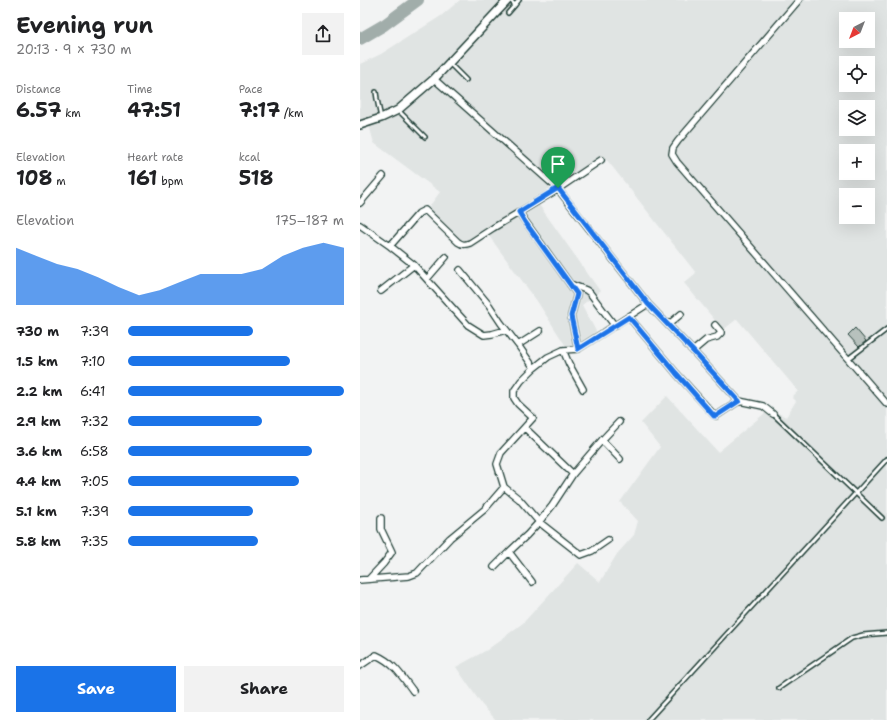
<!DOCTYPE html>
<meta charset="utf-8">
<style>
body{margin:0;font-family:"Shantell Sans",sans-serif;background:#f2f2f2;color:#202124;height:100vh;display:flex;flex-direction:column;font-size:15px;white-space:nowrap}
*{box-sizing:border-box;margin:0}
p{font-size:13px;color:#757577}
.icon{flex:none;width:22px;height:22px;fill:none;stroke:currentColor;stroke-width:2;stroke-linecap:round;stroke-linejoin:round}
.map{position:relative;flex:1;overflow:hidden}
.details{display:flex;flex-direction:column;background:#fff;width:360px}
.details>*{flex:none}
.needle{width:26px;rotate:222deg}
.fabs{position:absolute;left:479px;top:12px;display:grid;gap:8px}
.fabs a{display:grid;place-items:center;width:36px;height:36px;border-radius:0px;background:#fff;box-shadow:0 4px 16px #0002;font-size:20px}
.pin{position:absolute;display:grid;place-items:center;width:34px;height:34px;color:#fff;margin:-41px -17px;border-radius:50% 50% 50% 0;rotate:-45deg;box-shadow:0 0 4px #0007}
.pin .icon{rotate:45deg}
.round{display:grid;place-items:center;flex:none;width:42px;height:42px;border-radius:0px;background:#f2f2f2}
.overview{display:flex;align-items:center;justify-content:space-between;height:68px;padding:0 16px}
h1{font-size:22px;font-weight:700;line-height:30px}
.figures{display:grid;grid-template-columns:repeat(3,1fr);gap:6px;height:68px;padding:4px 16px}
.figures div{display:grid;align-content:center}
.figures b{font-size:20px;font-weight:700}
.figures small{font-size:11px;font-weight:400}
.figures p{font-size:11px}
.chart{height:112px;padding:8px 16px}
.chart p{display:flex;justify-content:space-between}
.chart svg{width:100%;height:72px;margin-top:4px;fill:#1a73e8;opacity:.7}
.button{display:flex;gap:8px;margin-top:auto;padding:8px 16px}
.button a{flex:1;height:46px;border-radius:0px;background:#1a73e8;color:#fff;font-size:16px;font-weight:700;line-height:46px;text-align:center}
.button a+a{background:#f2f2f2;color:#202124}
ul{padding:0 16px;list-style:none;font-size:13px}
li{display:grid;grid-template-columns:64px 48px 1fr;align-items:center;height:30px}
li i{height:10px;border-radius:5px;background:#1a73e8}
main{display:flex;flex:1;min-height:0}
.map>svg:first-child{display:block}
.built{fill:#e0e4e3;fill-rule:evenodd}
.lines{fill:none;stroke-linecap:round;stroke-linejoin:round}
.river{stroke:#a1adaa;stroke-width:12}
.building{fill:#b7c1bd;stroke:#1f3d34}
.service-casing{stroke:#1f3d34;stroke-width:6}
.minor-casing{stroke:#1f3d34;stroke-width:8}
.tertiary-casing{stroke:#1f3d34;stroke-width:10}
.service{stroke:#fff;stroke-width:3}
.minor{stroke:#fff;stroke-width:5.5}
.tertiary{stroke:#fff;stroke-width:7}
.route-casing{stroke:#fff;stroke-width:8}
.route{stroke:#1a73e8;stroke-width:5}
</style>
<main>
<section class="details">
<div class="overview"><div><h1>Evening run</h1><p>20:13 · 9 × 730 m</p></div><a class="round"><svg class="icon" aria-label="share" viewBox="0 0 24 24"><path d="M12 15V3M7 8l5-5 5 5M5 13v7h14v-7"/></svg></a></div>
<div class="figures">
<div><p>Distance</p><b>6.57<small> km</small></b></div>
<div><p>Time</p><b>47:51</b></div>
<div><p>Pace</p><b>7:17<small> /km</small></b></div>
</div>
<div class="figures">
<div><p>Elevation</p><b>108<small> m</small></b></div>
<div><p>Heart rate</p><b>161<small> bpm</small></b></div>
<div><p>kcal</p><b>518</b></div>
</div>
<div class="chart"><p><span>Elevation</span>175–187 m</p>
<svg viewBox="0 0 160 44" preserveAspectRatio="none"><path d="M0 44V9L10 14L20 19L30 22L40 27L50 33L60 38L70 35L80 30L90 25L100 25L110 25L120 22L130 14L140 9L150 6L160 9V44z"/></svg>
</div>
<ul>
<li><b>730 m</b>7:39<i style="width:58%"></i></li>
<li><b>1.5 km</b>7:10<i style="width:75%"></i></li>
<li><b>2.2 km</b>6:41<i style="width:100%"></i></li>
<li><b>2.9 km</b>7:32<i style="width:62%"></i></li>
<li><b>3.6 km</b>6:58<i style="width:85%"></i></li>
<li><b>4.4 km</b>7:05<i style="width:79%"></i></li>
<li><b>5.1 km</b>7:39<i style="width:58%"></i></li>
<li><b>5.8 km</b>7:35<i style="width:60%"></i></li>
</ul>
<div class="button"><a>Save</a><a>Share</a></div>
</section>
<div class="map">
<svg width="527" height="720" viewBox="0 0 527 720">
<rect width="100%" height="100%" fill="#f2f3f3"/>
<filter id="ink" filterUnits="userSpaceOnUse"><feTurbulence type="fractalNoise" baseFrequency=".025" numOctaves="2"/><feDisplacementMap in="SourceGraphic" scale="8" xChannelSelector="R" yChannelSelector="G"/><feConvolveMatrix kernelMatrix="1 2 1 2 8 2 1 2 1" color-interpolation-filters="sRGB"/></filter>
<g filter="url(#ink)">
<!-- built -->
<path class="built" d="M100,0H527V720H136L122,705L96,667L127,650L163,623L218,563L240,582L257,554L274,535L278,521L260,502L300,447L281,423L307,396L358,452L410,409L426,417L436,401L432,397L438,391L377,319L363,330L324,283L336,273L247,160L240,162L177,202L240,291L222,305L238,335L209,351L177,301L129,236L108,250L66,211L80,192L14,143L9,125L0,129V64L21,54L81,16ZM486,19H508V41H486ZM486,63H508V85H486ZM486,107H508V129H486ZM486,151H508V173H486ZM486,195H508V217H486Z"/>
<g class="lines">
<!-- river -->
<path class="river" d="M0,39L24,25L58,0"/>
</g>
<!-- building -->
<path class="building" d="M495,328L506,341L499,347L488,335Z"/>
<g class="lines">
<defs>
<path id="service" d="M155,5L159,0
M148,13L155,5L150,0
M89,63L106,80
M16,92L17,99L21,118
M38,110L65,137
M488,359L527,329
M413,414L522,518
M419,688L492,638L503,635L527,633
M288,720L527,459"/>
<path id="minor" d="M439,0L318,141L313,148L312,154L317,162L527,404
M74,79L198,189L288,304L333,351L379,401L403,406L413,414
M0,203L23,176
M159,212L165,221L217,294L211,316L218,349
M0,225L30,246L54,265L108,325L124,335L132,334L146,330
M30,246L59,213L65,210L98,242C102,245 105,245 110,243L133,228L198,189L241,160
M100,270L129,305L141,323L158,345L174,368
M67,279L86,257
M210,284L226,290L230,293L255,326
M21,291L54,265
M269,317L316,373L354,415L356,416L379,401
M308,325L321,314
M158,345L180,331
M203,350L209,364L223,389
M333,351L346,340L357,337L361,333V332L355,325
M165,428L213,474
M242,440L259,422
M248,540L232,551L221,555L179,522L159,499L144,487L137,464L141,453L173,418L158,404L154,398V391L161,381L174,368L188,357L203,350L218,349L288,304
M134,567L149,552
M9,579L24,563L32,552L21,529V518
M0,580L49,576L57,573L90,538L125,509L144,487
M172,582L149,552L167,535L179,522L192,506L213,474L242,440L260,459
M0,666L16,655C34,663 41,675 53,691"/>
<path id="tertiary" d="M0,125L21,118L38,110L74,79L148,0"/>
</defs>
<!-- service casing -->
<use href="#service" class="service-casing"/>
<!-- minor casing -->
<use href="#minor" class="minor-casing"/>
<!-- tertiary casing -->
<use href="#tertiary" class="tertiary-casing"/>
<!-- service -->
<use href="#service" class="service"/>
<!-- minor -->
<use href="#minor" class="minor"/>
<!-- tertiary -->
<use href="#tertiary" class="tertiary"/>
</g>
</g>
<g class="lines" filter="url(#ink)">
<defs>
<path id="route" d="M198,188L288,304L333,351L379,401L356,416H354L316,373L269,317L218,349L211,316L217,294L165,222L159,212Z"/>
</defs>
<!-- route casing -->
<use href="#route" class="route-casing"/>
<!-- route -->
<use href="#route" class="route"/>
</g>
</svg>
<div class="fabs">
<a><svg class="needle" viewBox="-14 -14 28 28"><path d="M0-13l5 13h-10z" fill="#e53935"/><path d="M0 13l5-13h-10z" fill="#757577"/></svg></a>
<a><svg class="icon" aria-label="locate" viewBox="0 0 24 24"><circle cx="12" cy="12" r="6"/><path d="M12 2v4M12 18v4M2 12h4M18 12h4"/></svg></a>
<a><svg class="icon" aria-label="layers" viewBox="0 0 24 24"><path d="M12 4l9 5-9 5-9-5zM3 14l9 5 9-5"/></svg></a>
<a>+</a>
<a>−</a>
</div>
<div class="pin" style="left:198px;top:188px;background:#1e9e55"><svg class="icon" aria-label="arrive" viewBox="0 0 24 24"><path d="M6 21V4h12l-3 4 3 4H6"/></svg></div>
</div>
</main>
